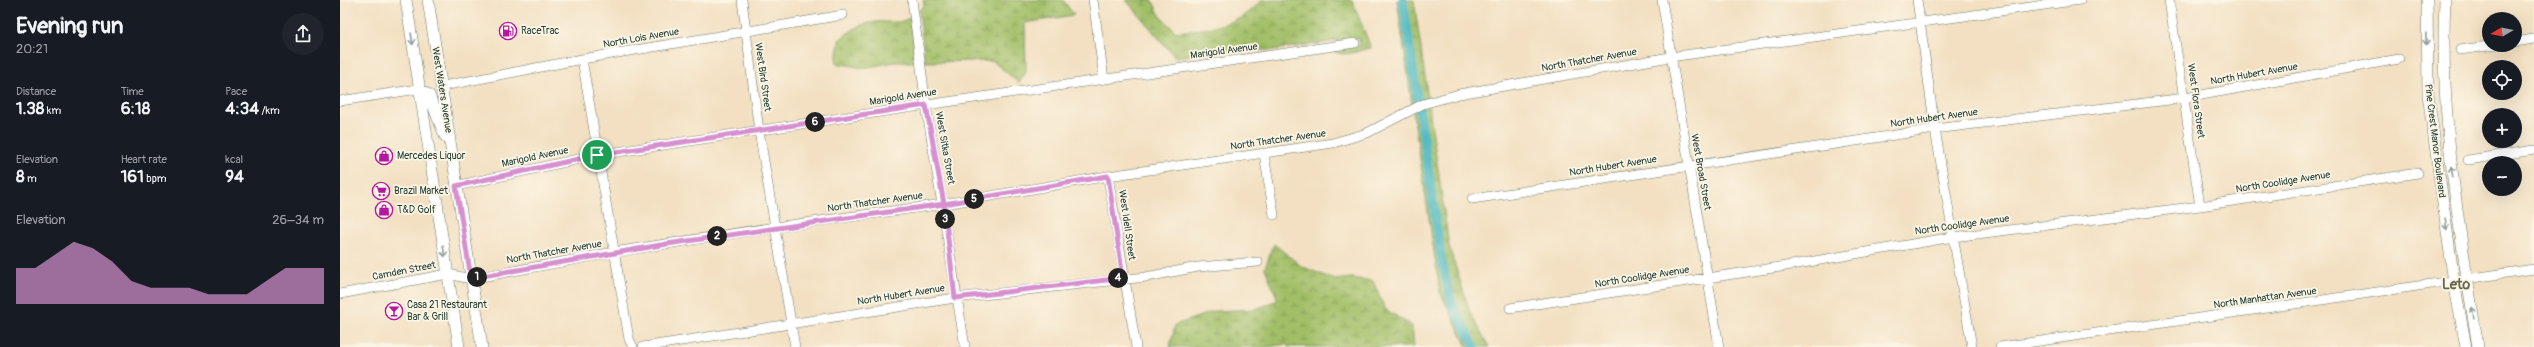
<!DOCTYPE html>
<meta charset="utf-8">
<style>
body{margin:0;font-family:Pangolin,sans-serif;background:#20242c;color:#f1f3f6;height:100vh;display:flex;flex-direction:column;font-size:15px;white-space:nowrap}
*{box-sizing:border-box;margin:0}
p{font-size:13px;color:#9ea1a6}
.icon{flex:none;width:22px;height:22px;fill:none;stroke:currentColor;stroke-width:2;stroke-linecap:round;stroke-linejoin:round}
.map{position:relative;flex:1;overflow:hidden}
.details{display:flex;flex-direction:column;background:#171b24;width:340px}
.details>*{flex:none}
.needle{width:26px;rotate:261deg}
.fabs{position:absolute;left:2142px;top:12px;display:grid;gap:8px}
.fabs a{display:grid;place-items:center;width:40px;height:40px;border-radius:50%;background:#171b24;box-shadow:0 4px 16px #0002;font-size:20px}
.pin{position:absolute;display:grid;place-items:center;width:34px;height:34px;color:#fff;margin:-17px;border:2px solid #fff;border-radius:50%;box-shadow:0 1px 4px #0007}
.km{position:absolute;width:20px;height:20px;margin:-10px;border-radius:50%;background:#222;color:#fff;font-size:11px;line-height:20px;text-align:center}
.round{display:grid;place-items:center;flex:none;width:42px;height:42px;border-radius:21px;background:#20242c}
.head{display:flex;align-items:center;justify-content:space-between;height:68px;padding:0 16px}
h1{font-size:22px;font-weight:700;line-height:30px}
.metrics{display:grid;grid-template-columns:repeat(3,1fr);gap:6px;height:68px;padding:4px 16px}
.metrics div{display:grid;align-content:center}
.metrics b{font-size:17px;font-weight:700}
.metrics small{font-size:11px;font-weight:400}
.metrics p{font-size:11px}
.chart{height:112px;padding:8px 16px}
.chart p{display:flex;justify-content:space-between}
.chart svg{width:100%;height:72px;margin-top:4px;fill:#d690ce;opacity:.7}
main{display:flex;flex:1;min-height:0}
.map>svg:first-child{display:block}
.wetland{fill:url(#wetland-marsh);stroke:#607e4e}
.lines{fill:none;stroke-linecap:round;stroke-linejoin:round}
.canal{stroke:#45b5bf;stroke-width:9}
.minor-casing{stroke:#697666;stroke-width:10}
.major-casing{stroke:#697666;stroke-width:12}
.minor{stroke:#fff;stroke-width:9}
.major{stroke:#fff;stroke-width:11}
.oneway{stroke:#8f9e9a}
.route-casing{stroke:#fff;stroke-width:8}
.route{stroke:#d690ce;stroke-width:5}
.labels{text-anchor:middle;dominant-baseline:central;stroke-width:3.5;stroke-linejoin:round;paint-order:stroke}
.poi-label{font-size:10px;fill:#1f3d34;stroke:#fcf5e5;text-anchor:start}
.street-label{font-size:10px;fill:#1f3d34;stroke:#fcf5e5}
.district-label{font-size:14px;font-weight:bold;fill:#66674f;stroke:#fcf5e5}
</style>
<main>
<section class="details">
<div class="head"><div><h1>Evening run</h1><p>20:21</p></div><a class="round"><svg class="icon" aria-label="share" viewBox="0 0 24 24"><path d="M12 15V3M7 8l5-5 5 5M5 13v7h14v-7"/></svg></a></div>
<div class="metrics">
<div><p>Distance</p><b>1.38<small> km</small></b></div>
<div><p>Time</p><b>6:18</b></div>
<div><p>Pace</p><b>4:34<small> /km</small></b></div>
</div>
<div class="metrics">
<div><p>Elevation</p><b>8<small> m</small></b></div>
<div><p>Heart rate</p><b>161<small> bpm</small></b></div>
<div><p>kcal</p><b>94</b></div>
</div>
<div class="chart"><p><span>Elevation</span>26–34 m</p>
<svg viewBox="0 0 160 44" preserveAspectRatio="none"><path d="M0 44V22L10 22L20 14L30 6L40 10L50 18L60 30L70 34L80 34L90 34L100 38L110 38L120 38L130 30L140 22L150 22L160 22V44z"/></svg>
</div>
</section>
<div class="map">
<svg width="2194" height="347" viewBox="0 0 2194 347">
<defs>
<pattern id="wetland-marsh" width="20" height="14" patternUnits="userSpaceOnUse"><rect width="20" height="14" fill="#a2bf67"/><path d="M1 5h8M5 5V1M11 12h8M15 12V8" fill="none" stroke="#839c56"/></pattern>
</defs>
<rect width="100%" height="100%" fill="#fcf5e5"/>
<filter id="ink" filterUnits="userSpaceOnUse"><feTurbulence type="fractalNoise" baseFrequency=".025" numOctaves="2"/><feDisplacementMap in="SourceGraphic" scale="8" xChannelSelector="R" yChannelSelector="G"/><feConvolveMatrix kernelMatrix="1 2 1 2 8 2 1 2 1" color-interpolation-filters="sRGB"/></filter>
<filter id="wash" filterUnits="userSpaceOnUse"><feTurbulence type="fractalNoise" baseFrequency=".012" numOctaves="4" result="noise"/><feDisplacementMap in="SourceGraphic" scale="16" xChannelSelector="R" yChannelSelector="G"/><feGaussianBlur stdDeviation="0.9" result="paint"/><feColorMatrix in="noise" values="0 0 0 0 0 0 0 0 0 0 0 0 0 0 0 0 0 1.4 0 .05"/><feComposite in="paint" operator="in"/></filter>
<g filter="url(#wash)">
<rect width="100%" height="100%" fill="#f3e0c2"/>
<!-- wetland -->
<path class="wetland" d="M583,0H723L734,15L685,23L686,72L679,83L653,61L585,62L579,10L584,6Z
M786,0H812L821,17L836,32C864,29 903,26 921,0H1012L1031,48C1019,50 1002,59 992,50L1020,46L1019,38L932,50L882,51L835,57Z
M1057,0H1074L1088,98L1072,104Z
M570,17L576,62H555L523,68L496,63L499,40C510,31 521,23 536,22C547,21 561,25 570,17Z
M1089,106L1109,246L1130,312L1149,347H1127L1100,292L1073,112Z
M934,244L961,266L995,280L1011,278L1033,281L1045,309L1072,326L1074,347H948L947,344L928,347H830L835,325L875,311L916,309L938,300L925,268Z"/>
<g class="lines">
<!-- canal -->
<path class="canal" d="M1063,0L1102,262L1112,304L1135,347"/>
</g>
</g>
<g filter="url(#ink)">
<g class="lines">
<defs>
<path id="minor" d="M402,0L419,131L455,347
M572,0L586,105L625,347
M753,0L764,79
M1322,0L1379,347
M1577,0L1595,129L1632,347
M1829,0L1860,206
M2175,42L2194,39
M2120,50L2155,45
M242,59L289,339L293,347
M103,86L242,59L503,15
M0,101L78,89
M924,154L934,215
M2128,160L2194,150
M768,176L796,347
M116,186L257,155L586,105L1015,43
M1132,199L1595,129L1845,98L2059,59
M0,294L108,274L131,279L274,252L435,227L604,204L768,176L993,143L1027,133L1083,104L1119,94L1330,57L1740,0
M1170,308L1440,267L1613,237L1860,206L2078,173
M303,347L615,298L806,277L858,267L918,262
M1660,347L2194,269"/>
<path id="major" d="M66,0L119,347
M88,0L142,347
M2087,0L2088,94L2114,282L2126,347
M2105,0C2099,117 2120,232 2138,347
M78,89L89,95L105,136"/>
</defs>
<!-- minor casing -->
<use href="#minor" class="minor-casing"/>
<!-- major casing -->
<use href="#major" class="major-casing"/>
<!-- minor -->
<use href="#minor" class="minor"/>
<!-- major -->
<use href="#major" class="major"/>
</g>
<!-- one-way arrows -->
<defs><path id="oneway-shaft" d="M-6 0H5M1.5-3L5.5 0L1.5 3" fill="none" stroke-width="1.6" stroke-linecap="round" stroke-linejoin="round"/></defs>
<g class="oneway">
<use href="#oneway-shaft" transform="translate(72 39) rotate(82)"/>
<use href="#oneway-shaft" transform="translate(2086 39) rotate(89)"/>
<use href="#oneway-shaft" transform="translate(2112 172) rotate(-98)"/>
<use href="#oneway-shaft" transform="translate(2106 224) rotate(82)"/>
<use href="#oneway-shaft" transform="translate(104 251) rotate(81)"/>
<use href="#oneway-shaft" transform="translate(2133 313) rotate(-99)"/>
</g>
</g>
<g class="lines" filter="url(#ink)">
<defs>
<path id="route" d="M257,155L116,186L131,278L327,244L604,204L615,298L783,278L768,176L604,204L586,105L257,155"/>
</defs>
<!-- route casing -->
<use href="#route" class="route-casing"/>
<!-- route -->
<use href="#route" class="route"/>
</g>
<!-- icons -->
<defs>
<symbol id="fuel-ring" viewBox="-11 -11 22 22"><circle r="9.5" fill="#fcf5e5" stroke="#b5179e" stroke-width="1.5"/><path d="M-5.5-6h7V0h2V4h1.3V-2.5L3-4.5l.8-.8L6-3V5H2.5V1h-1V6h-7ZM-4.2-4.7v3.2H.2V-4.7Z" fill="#b5179e"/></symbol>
<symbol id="shop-ring" viewBox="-11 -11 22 22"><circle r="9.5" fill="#fcf5e5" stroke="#b5179e" stroke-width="1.5"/><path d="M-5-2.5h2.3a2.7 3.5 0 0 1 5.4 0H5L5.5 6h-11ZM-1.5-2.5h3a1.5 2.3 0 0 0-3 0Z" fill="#b5179e"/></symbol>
<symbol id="supermarket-ring" viewBox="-11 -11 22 22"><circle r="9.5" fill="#fcf5e5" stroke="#b5179e" stroke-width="1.5"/><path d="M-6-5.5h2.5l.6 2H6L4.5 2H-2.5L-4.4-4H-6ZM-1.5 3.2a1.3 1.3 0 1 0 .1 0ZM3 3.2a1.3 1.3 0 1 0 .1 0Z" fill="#b5179e"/></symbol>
<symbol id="bar-ring" viewBox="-11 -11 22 22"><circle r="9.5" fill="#fcf5e5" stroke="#b5179e" stroke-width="1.5"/><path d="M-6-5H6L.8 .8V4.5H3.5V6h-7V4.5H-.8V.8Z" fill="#b5179e"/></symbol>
</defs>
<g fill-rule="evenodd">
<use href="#fuel-ring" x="158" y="21" width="20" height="20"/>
<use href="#shop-ring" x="34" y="146" width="20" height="20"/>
<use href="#supermarket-ring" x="31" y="181" width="20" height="20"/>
<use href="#shop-ring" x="34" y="200" width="20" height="20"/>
<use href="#bar-ring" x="44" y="301" width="20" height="20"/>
</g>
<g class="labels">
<!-- poi labels -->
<g class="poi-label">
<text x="181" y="31">RaceTrac</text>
<text x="57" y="156">Mercedes Liquor</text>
<text x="54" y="191">Brazil Market</text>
<text x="57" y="210">T&amp;D Golf</text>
<text x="67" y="305">Casa 21 Restaurant<tspan x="67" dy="12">Bar &amp; Grill</tspan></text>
</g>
<!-- street labels -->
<g class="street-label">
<text transform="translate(301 38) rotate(-10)">North Lois Avenue</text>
<text transform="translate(884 51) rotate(-8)">Marigold Avenue</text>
<text transform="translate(1249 60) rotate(-10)">North Thatcher Avenue</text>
<text transform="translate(1914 74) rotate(-10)">North Hubert Avenue</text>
<text transform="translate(423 77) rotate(82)">West Bird Street</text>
<text transform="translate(102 90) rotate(81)">West Waters Avenue</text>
<text transform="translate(563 97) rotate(-9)">Marigold Avenue</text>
<text transform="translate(1856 101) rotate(82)">West Flora Street</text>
<text transform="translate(1594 118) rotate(-8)">North Hubert Avenue</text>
<text transform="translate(938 140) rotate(-8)">North Thatcher Avenue</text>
<text transform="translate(2095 141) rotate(83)">Pine Crest Manor Boulevard</text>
<text transform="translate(605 148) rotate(80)">West Sitka Street</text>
<text transform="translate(195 157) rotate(-12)">Marigold Avenue</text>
<text transform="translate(1273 166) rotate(-9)">North Hubert Avenue</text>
<text transform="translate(1361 172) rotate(80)">West Broad Street</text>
<text transform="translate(1943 182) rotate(-9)">North Coolidge Avenue</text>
<text transform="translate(535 202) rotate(-8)">North Thatcher Avenue</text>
<text transform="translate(787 225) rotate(82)">West Idell Street</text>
<text transform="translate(1622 225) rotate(-8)">North Coolidge Avenue</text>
<text transform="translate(214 252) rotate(-10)">North Thatcher Avenue</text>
<text transform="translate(64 271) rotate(-11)">Camden Street</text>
<text transform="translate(1302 277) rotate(-9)">North Coolidge Avenue</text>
<text transform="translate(561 295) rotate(-9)">North Hubert Avenue</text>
<text transform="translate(1925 298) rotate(-8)">North Manhattan Avenue</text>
</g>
<!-- district labels -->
<g class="district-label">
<text x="2116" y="284">Leto</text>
</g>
</g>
</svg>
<div class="fabs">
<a><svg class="needle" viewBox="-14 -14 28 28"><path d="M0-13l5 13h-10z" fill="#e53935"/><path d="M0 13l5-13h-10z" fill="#9ea1a6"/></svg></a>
<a><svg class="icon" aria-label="locate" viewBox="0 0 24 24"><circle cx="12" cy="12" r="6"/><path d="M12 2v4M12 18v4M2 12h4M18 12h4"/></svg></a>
<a>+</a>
<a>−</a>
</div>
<div class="pin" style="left:257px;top:155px;background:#1e9e55"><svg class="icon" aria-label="arrive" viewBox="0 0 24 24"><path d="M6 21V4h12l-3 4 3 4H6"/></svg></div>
<b class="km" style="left:137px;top:277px">1</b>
<b class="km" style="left:377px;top:236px">2</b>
<b class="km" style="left:605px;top:219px">3</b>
<b class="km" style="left:778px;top:278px">4</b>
<b class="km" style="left:634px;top:199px">5</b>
<b class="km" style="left:475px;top:122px">6</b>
</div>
</main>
